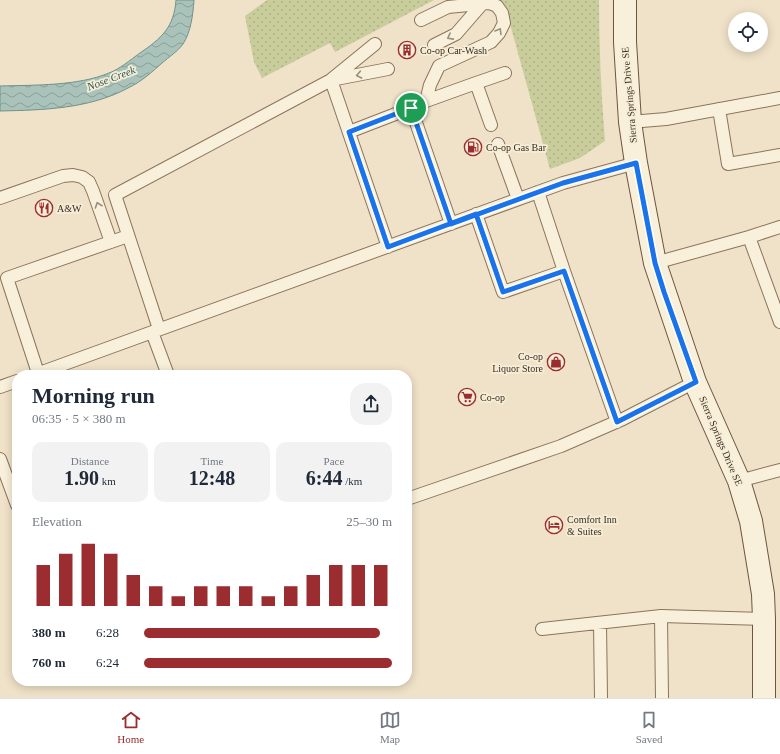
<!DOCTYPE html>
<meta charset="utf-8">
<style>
body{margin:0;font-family:"Times New Roman",serif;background:#f2f2f3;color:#1f2937;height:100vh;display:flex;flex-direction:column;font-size:15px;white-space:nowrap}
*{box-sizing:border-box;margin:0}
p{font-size:13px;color:#747a83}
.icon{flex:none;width:22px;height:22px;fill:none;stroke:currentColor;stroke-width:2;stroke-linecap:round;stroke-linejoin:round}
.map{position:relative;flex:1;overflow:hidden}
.details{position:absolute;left:12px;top:370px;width:400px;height:316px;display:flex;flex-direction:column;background:#fff;border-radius:16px;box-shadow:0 2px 10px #0003}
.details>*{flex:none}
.buttons{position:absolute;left:728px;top:12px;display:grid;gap:8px}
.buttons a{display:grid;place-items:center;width:40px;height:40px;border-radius:50%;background:#fff;box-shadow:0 2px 10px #0003;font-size:20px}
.pin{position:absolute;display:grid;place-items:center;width:34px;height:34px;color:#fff;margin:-17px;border:2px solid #fff;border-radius:50%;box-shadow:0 1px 4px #0007}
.round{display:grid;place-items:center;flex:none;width:42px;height:42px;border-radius:16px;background:#f2f2f3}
.headline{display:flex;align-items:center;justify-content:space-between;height:68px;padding:0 20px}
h1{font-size:22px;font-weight:700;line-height:30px}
.stats{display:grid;grid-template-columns:repeat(3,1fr);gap:6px;height:68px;padding:4px 20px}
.stats div{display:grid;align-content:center;border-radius:10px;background:#f2f2f3;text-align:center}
.stats b{font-size:20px;font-weight:700}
.stats small{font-size:11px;font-weight:400}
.stats p{font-size:11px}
.chart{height:112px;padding:8px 20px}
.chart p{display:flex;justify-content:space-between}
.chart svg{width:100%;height:72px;margin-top:4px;stroke:#9b2c2f;stroke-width:6}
ul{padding:0 20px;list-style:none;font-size:13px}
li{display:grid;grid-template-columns:64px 48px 1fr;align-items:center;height:30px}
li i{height:10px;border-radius:5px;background:#9b2c2f}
.tab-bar{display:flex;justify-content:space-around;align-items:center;height:56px;border-top:1px solid #e0e1e3;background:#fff;font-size:11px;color:#747a83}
.tab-bar a{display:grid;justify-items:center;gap:2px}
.tab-bar .current{color:#9b2c2f}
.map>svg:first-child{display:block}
.park{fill:url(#park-dots)}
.water{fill:url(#water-waves);stroke:#6f9288}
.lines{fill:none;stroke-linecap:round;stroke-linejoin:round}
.lane-casing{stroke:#8b745c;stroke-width:14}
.secondary-casing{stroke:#6d553f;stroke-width:24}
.lane{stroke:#f9f0db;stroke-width:12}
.secondary{stroke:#f9f0db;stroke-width:22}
.oneway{stroke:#9a8e7e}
.route-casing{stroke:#fff;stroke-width:8}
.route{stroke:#1a73e8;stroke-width:5}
.labels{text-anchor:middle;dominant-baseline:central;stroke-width:3.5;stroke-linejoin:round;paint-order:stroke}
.poi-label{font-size:10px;fill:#3b2d20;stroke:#f6edd7;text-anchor:start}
.street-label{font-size:10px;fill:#3b2d20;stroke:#f6edd7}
.water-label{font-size:11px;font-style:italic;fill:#2f5b57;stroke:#f6edd7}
</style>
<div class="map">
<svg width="780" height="698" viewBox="0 0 780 698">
<defs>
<pattern id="park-dots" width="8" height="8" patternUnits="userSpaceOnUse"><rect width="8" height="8" fill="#c9cd9b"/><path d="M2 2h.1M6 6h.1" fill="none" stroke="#aeb085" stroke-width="1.8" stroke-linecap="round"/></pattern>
<pattern id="water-waves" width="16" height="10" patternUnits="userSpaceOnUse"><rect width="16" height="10" fill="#a9c3bb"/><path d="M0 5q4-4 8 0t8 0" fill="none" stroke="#8b9f98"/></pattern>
</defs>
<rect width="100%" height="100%" fill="#efe2c8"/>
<!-- park -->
<path class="park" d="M267,0H434L335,52L330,43L262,78L254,62L245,16Z
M498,0H599C599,47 601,94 605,141L580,158L550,169L507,13Z"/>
<!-- water -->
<path class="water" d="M176,0H194C193,14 191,32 183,44C178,51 169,57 162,63C152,72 141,82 128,88C89,109 43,110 0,111V86C34,85 78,86 109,73C120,69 130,60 140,53C162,38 174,27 176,0Z"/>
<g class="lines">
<defs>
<path id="lane" d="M421,20L448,7L489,3L497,6L502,13L504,23L499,33L491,42L439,66L430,85L426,101
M434,45L456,34L482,4
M332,79L375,44
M331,80L388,69
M476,83L505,73
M719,109L728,164L780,155
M630,122L666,119L780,98
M349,132L411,108
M498,144L518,199
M0,198L63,176L73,175L82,177L89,182L93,191L111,242
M476,214L503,292L564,271L538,192
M451,224L411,108L426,101L476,83L491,125
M749,237L780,322
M655,263L749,237L780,227
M564,271L617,422
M159,329L115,195L331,80L388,247
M152,332L168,375
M38,373L7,278L128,236
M34,375L563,183L636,163
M0,387L17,381
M0,459L17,505
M739,481L780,470
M407,499L561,446L623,419L695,382
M661,616L662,698
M600,623L601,698
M542,629L661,616L764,619"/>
<path id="secondary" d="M625,0V42L630,122L636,163L655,263L695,382L739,481L751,521L763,594L764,619V698"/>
</defs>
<!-- lane casing -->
<use href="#lane" class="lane-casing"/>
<!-- secondary casing -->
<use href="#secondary" class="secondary-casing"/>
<!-- lane -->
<use href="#lane" class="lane"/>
<!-- secondary -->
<use href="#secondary" class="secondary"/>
</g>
<!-- one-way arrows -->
<defs><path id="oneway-chevron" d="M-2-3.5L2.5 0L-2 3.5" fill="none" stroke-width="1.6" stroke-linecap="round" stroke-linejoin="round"/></defs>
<g class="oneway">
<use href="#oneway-chevron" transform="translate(499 31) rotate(-59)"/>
<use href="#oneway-chevron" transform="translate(450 37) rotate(152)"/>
<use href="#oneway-chevron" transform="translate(359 75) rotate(169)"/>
<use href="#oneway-chevron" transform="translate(98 205) rotate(-109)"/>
</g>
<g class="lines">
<defs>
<path id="route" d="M411,108L349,132L388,247L476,214L503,292L564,271L617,422L696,382L664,292L655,263L636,163L563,183L451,224L411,108"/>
</defs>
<!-- route casing -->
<use href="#route" class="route-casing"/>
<!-- route -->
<use href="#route" class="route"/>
</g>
<!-- icons -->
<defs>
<symbol id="building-ring" viewBox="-11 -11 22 22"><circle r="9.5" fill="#f6edd7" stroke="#9b2c2f" stroke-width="1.5"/><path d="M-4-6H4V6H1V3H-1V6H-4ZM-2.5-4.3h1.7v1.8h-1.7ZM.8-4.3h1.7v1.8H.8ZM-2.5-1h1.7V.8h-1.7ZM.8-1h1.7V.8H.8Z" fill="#9b2c2f"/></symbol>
<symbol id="fuel-ring" viewBox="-11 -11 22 22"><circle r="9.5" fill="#f6edd7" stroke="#9b2c2f" stroke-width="1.5"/><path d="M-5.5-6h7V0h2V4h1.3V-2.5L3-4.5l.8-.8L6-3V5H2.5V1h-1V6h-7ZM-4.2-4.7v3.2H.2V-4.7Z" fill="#9b2c2f"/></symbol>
<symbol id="restaurant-ring" viewBox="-11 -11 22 22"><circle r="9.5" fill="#f6edd7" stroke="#9b2c2f" stroke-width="1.5"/><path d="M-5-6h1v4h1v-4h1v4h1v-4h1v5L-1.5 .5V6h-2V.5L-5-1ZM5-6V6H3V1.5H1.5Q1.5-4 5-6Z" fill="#9b2c2f"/></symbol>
<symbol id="shop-ring" viewBox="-11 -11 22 22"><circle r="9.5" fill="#f6edd7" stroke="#9b2c2f" stroke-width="1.5"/><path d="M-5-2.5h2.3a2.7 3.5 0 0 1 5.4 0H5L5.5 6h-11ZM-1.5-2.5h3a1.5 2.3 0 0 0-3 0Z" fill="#9b2c2f"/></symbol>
<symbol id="supermarket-ring" viewBox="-11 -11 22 22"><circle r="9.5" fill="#f6edd7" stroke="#9b2c2f" stroke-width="1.5"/><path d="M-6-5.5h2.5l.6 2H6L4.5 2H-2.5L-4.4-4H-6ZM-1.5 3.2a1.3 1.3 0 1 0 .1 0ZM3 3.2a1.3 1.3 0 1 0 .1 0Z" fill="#9b2c2f"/></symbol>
<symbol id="hotel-ring" viewBox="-11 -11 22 22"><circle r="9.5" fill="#f6edd7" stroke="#9b2c2f" stroke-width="1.5"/><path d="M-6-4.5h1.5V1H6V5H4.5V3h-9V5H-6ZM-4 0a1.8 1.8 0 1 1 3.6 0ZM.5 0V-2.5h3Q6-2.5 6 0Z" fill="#9b2c2f"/></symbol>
</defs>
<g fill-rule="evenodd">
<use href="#building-ring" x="397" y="40" width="20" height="20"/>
<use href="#fuel-ring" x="463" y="137" width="20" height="20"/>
<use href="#restaurant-ring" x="34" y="198" width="20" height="20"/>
<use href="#shop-ring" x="546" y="352" width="20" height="20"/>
<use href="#supermarket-ring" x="457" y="387" width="20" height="20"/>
<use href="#hotel-ring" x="544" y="515" width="20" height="20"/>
</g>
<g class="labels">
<!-- poi labels -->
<g class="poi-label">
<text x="420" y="50">Co-op Car-Wash</text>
<text x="486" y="147">Co-op Gas Bar</text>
<text x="57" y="208">A&amp;W</text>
<text x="543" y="356" text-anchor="end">Co-op<tspan x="543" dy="12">Liquor Store</tspan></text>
<text x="480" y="397">Co-op</text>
<text x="567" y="519">Comfort Inn<tspan x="567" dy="12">&amp; Suites</tspan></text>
</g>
<!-- street labels -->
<g class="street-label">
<text transform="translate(629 95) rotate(-95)">Sierra Springs Drive SE</text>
<text transform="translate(721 441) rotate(67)">Sierra Springs Drive SE</text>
</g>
<!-- water labels -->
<g class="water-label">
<text transform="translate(111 78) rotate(-21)">Nose Creek</text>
</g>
</g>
</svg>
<div class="buttons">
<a><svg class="icon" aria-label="locate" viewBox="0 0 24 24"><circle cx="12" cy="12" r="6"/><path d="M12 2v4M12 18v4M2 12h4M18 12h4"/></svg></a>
</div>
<div class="pin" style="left:411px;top:108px;background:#1e9e55"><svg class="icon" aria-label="arrive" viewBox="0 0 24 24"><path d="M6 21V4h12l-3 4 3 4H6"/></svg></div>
<section class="details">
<div class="headline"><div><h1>Morning run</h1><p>06:35 · 5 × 380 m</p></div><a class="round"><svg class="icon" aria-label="share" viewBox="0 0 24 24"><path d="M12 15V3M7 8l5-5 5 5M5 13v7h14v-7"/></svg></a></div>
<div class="stats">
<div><p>Distance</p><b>1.90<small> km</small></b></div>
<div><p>Time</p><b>12:48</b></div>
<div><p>Pace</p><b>6:44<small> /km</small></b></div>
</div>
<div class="chart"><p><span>Elevation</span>25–30 m</p>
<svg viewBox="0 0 160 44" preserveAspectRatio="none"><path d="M5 44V19M15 44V12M25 44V6M35 44V12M45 44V25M55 44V32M65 44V38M75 44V32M85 44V32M95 44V32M105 44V38M115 44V32M125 44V25M135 44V19M145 44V19M155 44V19"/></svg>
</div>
<ul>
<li><b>380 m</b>6:28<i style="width:95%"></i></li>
<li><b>760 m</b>6:24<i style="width:100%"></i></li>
</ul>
</section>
</div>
<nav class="tab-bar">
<a class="current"><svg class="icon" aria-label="home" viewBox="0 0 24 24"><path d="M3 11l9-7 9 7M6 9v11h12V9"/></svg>Home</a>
<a><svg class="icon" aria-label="map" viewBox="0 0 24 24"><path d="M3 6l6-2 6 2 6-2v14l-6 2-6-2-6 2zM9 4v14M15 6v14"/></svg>Map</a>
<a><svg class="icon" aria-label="saved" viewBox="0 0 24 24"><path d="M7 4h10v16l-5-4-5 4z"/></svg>Saved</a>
</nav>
